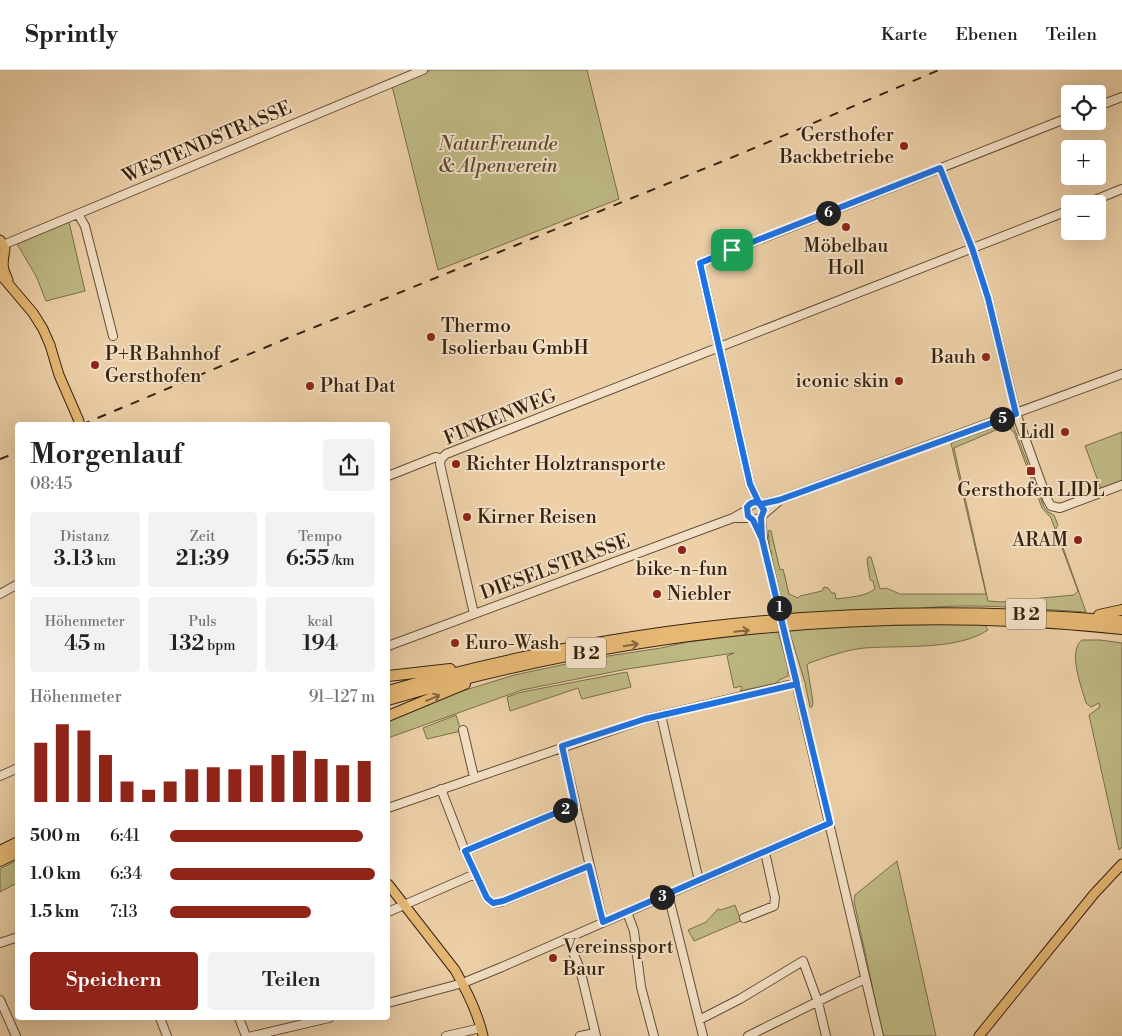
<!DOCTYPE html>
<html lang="de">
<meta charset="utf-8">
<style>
body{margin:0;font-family:"Libre Bodoni",serif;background:#f2f2f2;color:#222;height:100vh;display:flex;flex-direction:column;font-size:19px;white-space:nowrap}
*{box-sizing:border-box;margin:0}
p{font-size:16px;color:#767676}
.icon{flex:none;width:28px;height:28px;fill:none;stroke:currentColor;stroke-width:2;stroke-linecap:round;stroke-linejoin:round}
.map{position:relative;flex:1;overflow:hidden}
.panel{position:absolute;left:15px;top:352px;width:375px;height:598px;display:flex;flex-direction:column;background:#fff;border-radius:5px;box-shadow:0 5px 20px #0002}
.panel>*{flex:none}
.tools{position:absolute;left:1061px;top:15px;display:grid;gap:10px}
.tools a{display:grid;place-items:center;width:45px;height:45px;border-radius:5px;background:#fff;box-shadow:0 5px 20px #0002;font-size:25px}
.pin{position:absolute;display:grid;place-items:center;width:42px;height:42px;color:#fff;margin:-21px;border-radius:10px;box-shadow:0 2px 8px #0006}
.km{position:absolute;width:25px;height:25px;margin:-12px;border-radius:50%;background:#222;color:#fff;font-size:14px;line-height:25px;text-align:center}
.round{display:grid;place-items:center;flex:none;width:52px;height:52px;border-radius:5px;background:#f2f2f2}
.headline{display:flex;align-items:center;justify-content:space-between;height:85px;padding:0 15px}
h1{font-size:28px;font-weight:600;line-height:38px}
.stats{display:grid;grid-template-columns:repeat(3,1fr);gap:8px;height:85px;padding:5px 15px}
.stats div{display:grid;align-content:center;border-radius:5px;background:#f2f2f2;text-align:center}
.stats b{font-size:21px;font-weight:600}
.stats small{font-size:14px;font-weight:400}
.stats p{font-size:14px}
.chart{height:140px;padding:10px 15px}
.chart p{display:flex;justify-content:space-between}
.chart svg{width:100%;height:90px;margin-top:5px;stroke:#8f2418;stroke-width:6}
.cta{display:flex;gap:10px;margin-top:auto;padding:10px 15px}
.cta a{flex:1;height:58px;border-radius:5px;background:#8f2418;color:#fff;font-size:20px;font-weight:600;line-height:58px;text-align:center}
.cta a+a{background:#f2f2f2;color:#222}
ul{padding:0 15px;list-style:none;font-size:16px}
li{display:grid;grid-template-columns:80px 60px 1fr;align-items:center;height:38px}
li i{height:12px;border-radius:6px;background:#8f2418}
header{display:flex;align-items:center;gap:30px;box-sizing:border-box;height:70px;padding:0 25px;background:#fff;border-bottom:1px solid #e0e0e0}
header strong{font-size:24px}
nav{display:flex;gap:28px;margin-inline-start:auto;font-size:18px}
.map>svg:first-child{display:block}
.green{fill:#beb983;stroke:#7a6e4a;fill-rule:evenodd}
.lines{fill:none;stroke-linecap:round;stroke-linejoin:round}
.minor-casing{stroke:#644e37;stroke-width:10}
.major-casing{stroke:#372311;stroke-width:11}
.highway-casing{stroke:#372311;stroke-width:12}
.minor{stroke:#f3e0c6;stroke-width:8}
.major{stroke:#e6b874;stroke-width:9}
.highway{stroke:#e6b874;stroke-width:10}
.rail{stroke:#372311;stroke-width:2;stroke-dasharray:9 9;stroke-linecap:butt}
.minor-bridge-casing{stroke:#644e37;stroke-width:10;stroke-linecap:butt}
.minor-bridge{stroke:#f3e0c6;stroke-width:8}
.oneway{stroke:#86663e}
.route-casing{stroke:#fff;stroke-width:10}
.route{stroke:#1a73e8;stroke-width:6}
.poi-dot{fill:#8f2418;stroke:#f3e0c6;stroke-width:2}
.labels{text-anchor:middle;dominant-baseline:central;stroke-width:4;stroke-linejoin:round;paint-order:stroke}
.shield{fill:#f3e0c6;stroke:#6f5c47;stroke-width:1}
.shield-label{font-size:18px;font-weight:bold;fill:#372311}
.poi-label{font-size:19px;fill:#372311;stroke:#f3e0c6;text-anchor:start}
.street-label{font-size:19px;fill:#372311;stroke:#f3e0c6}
.park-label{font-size:19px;font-style:italic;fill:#59482e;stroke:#f3e0c6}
</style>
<header>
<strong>Sprintly</strong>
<nav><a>Karte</a><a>Ebenen</a><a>Teilen</a></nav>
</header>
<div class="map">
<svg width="1122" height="966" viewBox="0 0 1122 966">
<rect width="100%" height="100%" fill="#edd0a8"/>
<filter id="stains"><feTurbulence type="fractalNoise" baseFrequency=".004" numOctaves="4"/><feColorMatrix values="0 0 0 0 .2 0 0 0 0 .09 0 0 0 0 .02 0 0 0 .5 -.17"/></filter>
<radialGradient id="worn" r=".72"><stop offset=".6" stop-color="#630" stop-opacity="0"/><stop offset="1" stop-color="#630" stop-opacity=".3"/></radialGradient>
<!-- green -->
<path class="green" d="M431,0H587L619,129L438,200L392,16Z
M69,152L85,221L46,231L36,206L17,174Z
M1009,352L1013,355L1044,437L1048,442L1054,445L1058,455L1056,458L1086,542C1030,539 972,532 915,539L786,544L770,487L772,482L769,480V469L768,462L769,460L771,461L780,500L783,499L789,524L798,528L800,526L822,521L824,517L828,518L832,523H835L836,529C850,527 864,527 875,519L873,511L870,510L867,490L868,487H871L880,519L886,518L900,524H986L951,373ZM1003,357H1007L1014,362L1042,438L1051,448L1078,521L1074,525L1000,532L988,531L954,378Z
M1122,362V411L1101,419L1085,376Z
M961,554L985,555L988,560C956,581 902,575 864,578C845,580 827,587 809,593L807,595L813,632L812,637H810L805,613L789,560L851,556Z
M778,561L788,598V606L779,610L777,613L740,621L742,618L741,616L734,618L727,586L734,583L627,599L522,620L388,668V650L443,627L514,605L595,588L661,578L687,572Z
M1082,570H1100L1122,573V777L1119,780L1089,645L1100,637L1099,633L1091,637L1086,633C1082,618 1067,581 1082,570Z
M627,602L631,617L582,629L578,618L510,641L507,627L522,622Z
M456,645L461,661L427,669L423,658Z
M17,790V813L0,822V799Z
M897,791L936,966H883L854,831L855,825Z
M735,835L741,851L694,871L688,860L706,852L718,839L721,840Z"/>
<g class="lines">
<defs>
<path id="minor" d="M1098,36L1122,27
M940,98L972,178L988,228L1016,343L1047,429L1051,436L1060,438L1122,415
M1085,134L1122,119
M78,144L85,156L113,266
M3,175L423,0
M388,406L436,387L441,389
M759,433L750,414L700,193L1070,47
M761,434L779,430L1122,304
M733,448H749L757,450L778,432
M761,448L763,469L778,536
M0,524L18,514
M474,544L440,394L441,389L446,384L1070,140
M787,574L879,966
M388,576L733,448L747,440L752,433L761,434L765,442
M661,645L699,811
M463,660L474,707
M562,676L603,852
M0,706L18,698
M441,719L465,781L487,828L493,833L501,832L589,796
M388,738L645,649L797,613
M465,781L575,735
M668,824L703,966
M388,842L475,804
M627,842L634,861L641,917L654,966
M744,848L774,836L775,828L765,782
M567,868L580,899L596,966
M0,873L18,867
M0,930L16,966
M388,933L463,913L502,897L830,753
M160,948L167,966
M239,948L246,966
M699,950L740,929L803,891L818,932L826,966
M252,966L329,948
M446,966L481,958
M580,966L595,963
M748,966L837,922L865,909"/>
<path id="major" d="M0,170L5,179C3,193 1,195 8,210
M0,204L33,243L43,259L50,275L59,305L79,351
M388,814L455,900C467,921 478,943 483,966
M979,966L1094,824L1122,794"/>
<path id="highway" d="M1099,545L1122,540
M388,606L450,599
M388,621C628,552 873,530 1122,551
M388,630C622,561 879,533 1122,559
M388,646L465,614
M0,781L18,772
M0,791L18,782"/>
</defs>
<!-- minor casing -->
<use href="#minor" class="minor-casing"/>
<!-- major casing -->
<use href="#major" class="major-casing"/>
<!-- highway casing -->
<use href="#highway" class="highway-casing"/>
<!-- minor -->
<use href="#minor" class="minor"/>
<!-- major -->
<use href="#major" class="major"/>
<!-- highway -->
<use href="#highway" class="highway"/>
<!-- rail -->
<path class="rail" d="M81,355L283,270L733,87L939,0
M0,389L18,382"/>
<defs>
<path id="minor-bridge" d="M778,536L787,574"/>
</defs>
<!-- minor-bridge casing -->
<use href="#minor-bridge" class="minor-bridge-casing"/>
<!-- minor-bridge -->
<use href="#minor-bridge" class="minor-bridge"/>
</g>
<!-- one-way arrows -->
<defs><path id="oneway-shaft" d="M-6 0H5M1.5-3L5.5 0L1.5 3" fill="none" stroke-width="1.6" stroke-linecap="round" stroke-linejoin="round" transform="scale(1.25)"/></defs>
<g class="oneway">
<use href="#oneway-shaft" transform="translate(742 561) rotate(-6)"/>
<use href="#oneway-shaft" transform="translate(631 575) rotate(-9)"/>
<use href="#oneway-shaft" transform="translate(433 628) rotate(-23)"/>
</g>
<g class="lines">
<defs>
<path id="route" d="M732,180L700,193L750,414L759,433L764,440L761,448L762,469L797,614L645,649L562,676L575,735L465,781L487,828L493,833L503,831L589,796L603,852L830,753L762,469L753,450L748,446L747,437C751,432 756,431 761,434L779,430L1016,344L988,228L972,178L940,98L732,180"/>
</defs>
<!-- route casing -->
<use href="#route" class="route-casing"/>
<!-- route -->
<use href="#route" class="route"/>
</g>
<!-- markers -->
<g class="poi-dot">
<circle cx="904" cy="76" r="5"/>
<circle cx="846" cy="157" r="5"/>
<circle cx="431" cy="267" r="5"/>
<circle cx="986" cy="287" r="5"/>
<circle cx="95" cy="295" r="5"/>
<circle cx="899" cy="311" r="5"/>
<circle cx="310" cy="316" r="5"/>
<circle cx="1065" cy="362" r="5"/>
<circle cx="456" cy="394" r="5"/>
<rect x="1026" y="396" width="10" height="10" rx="2.5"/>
<circle cx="467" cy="447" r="5"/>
<circle cx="1078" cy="470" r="5"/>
<circle cx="682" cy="480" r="5"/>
<circle cx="657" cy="524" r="5"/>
<circle cx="455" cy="573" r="5"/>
<circle cx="553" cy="888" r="5"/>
</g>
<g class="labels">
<!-- shield labels -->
<g class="shield">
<rect x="1006" y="528.5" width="40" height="31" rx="4"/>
<rect x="566" y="567.5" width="40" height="31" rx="4"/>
</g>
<g class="shield-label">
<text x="1026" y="544">B 2</text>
<text x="586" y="583">B 2</text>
</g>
<!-- poi labels -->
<g class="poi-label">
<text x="894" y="65" text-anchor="end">Gersthofer<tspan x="894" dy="22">Backbetriebe</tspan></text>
<text x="846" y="176" text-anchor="middle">Möbelbau<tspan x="846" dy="22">Holl</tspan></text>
<text x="441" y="256">Thermo<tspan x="441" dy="22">Isolierbau GmbH</tspan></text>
<text x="105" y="284">P+R Bahnhof<tspan x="105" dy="22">Gersthofen</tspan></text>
<text x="976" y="287" text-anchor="end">Bauh</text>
<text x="889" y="311" text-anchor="end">iconic skin</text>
<text x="320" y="316">Phat Dat</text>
<text x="1055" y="362" text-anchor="end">Lidl</text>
<text x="466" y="394">Richter Holztransporte</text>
<text x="1031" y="420" text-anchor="middle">Gersthofen LIDL</text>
<text x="477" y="447">Kirner Reisen</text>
<text x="1068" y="470" text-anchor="end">ARAM</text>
<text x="682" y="499" text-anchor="middle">bike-n-fun</text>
<text x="667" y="524">Niebler</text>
<text x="465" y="573">Euro-Wash</text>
<text x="563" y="877">Vereinssport<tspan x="563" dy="22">Baur</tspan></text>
</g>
<!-- street labels -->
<g class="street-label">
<text transform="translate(207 72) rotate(-23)">WESTENDSTRASSE</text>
<text transform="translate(500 347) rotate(-22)">FINKENWEG</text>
<text transform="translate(555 497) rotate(-20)">DIESELSTRASSE</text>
</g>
<!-- park labels -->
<g class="park-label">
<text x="498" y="74">NaturFreunde<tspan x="498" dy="22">&amp; Alpenverein</tspan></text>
</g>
</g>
<rect width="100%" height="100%" filter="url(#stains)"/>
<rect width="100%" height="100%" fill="url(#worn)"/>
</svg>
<div class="tools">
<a><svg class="icon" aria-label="locate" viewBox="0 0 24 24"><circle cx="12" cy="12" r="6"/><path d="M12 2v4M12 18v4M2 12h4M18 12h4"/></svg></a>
<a>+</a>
<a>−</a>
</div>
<div class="pin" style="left:732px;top:180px;background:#1e9e55"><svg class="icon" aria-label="arrive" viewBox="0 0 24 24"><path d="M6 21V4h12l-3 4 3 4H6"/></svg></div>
<b class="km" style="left:779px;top:538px">1</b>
<b class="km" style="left:565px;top:740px">2</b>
<b class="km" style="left:662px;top:827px">3</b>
<b class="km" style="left:1002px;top:349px">5</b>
<b class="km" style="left:828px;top:143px">6</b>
<section class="panel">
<div class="headline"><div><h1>Morgenlauf</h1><p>08:45</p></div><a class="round"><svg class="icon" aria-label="share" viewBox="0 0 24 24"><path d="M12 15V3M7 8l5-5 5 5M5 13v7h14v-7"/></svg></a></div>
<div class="stats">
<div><p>Distanz</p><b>3.13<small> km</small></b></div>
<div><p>Zeit</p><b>21:39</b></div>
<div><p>Tempo</p><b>6:55<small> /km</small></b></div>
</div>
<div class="stats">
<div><p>Höhenmeter</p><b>45<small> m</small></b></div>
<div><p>Puls</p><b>132<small> bpm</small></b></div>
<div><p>kcal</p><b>194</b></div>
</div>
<div class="chart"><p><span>Höhenmeter</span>91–127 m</p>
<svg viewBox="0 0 160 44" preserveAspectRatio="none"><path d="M5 44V15M15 44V6M25 44V9M35 44V21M45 44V34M55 44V38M65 44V34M75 44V28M85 44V27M95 44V28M105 44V26M115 44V21M125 44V19M135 44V23M145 44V26M155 44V24"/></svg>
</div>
<ul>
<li><b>500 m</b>6:41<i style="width:94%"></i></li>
<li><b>1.0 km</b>6:34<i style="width:100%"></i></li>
<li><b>1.5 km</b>7:13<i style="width:69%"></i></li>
</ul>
<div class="cta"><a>Speichern</a><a>Teilen</a></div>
</section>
</div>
